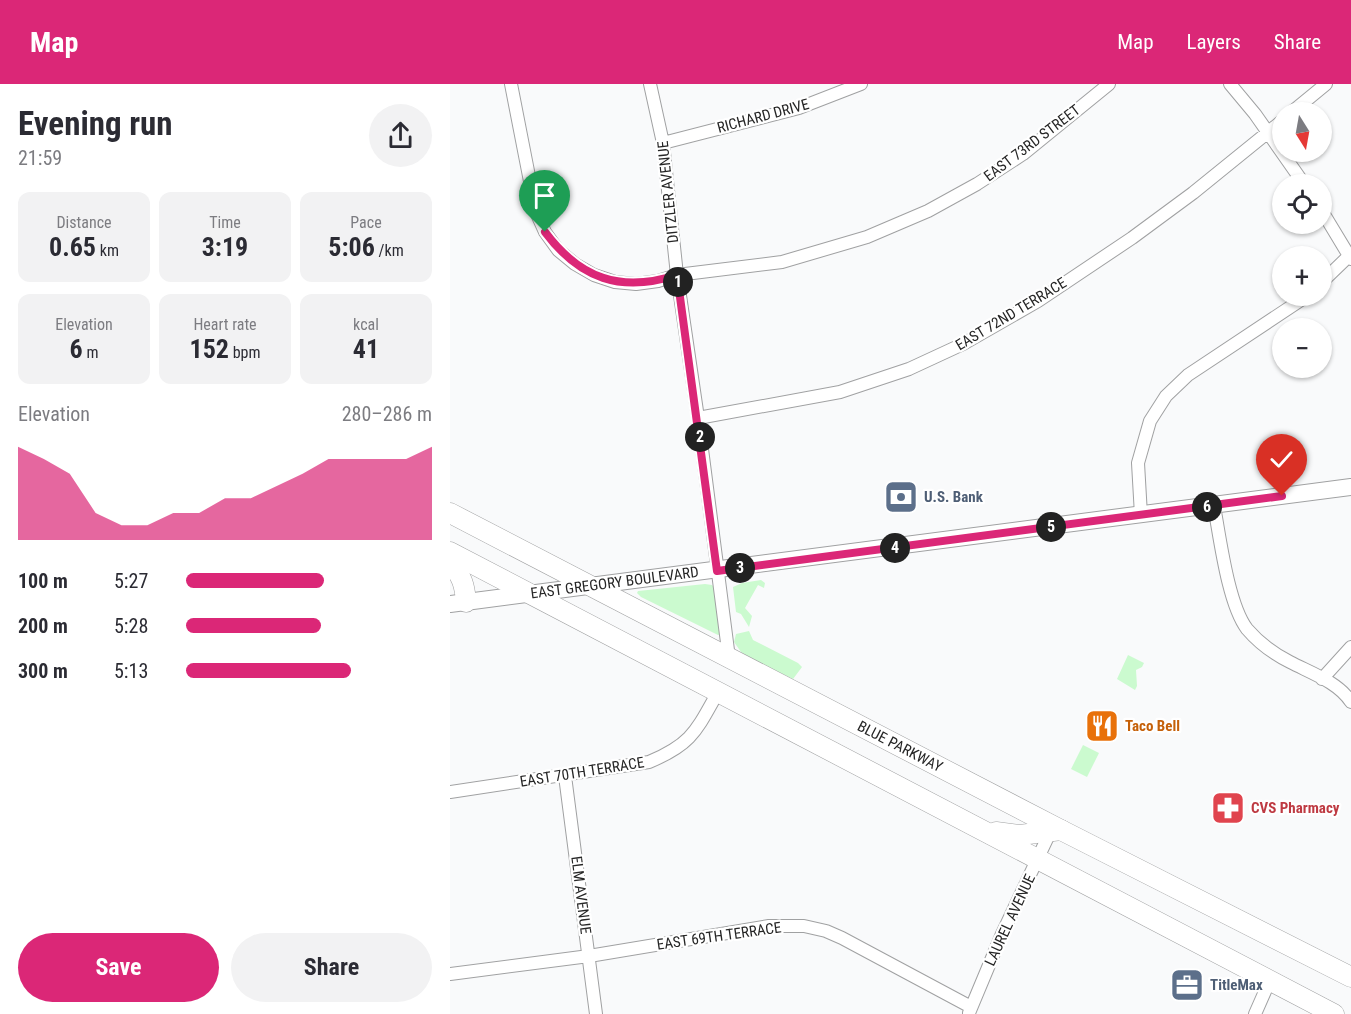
<!DOCTYPE html>
<meta charset="utf-8">
<style>
body{margin:0;font-family:"Roboto Condensed",sans-serif;background:#f2f2f3;color:#2b2b33;height:100vh;display:flex;flex-direction:column;font-size:22px;white-space:nowrap}
*{box-sizing:border-box;margin:0}
p{font-size:20px;color:#7c7c81}
.icon{flex:none;width:33px;height:33px;fill:none;stroke:currentColor;stroke-width:2;stroke-linecap:round;stroke-linejoin:round}
.map{position:relative;flex:1;overflow:hidden}
.drawer{display:flex;flex-direction:column;background:#fff;width:450px}
.drawer>*{flex:none}
.needle{width:39px;rotate:169deg}
.controls{position:absolute;left:822px;top:18px;display:grid;gap:12px}
.controls a{display:grid;place-items:center;width:60px;height:60px;border-radius:50%;background:#fff;box-shadow:0 2px 4px #0004;font-size:30px}
.pin{position:absolute;display:grid;place-items:center;width:51px;height:51px;color:#fff;margin:-62px -26px;border-radius:50% 50% 50% 0;rotate:-45deg;box-shadow:0 0 6px #0007}
.pin .icon{rotate:45deg}
.km{position:absolute;width:30px;height:30px;margin:-15px;border-radius:50%;background:#222;color:#fff;font-size:16px;line-height:30px;text-align:center}
.round{display:grid;place-items:center;flex:none;width:63px;height:63px;border-radius:32px;background:#f2f2f3}
.overview{display:flex;align-items:center;justify-content:space-between;height:102px;padding:0 18px}
h1{font-size:33px;font-weight:700;line-height:45px}
.figures{display:grid;grid-template-columns:repeat(3,1fr);gap:9px;height:102px;padding:6px 18px}
.figures div{display:grid;align-content:center;border-radius:12px;background:#f2f2f3;text-align:center}
.figures b{font-size:26px;font-weight:700}
.figures small{font-size:16px;font-weight:400}
.figures p{font-size:16px}
.chart{height:168px;padding:12px 18px}
.chart p{display:flex;justify-content:space-between}
.chart svg{width:100%;height:108px;margin-top:6px;fill:#db2777;opacity:.7}
.button{display:flex;gap:12px;margin-top:auto;padding:12px 18px}
.button a{flex:1;height:69px;border-radius:36px;background:#db2777;color:#fff;font-size:24px;font-weight:700;line-height:69px;text-align:center}
.button a+a{background:#f2f2f3;color:#2b2b33}
ul{padding:0 18px;list-style:none;font-size:20px}
li{display:grid;grid-template-columns:96px 72px 1fr;align-items:center;height:45px}
li i{height:15px;border-radius:8px;background:#db2777}
header{display:flex;align-items:center;gap:36px;box-sizing:border-box;height:84px;padding:0 30px;background:#db2777;color:#fff}
header strong{font-size:28px}
nav{display:flex;gap:33px;margin-inline-start:auto;font-size:21px}
main{display:flex;flex:1;min-height:0}
.map>svg:first-child{display:block}
.green{fill:#cbfacf}
.lines{fill:none;stroke-linecap:round;stroke-linejoin:round}
.minor-casing{stroke:#a0a1a2;stroke-width:14}
.secondary-casing{stroke:#a0a1a2;stroke-width:18}
.trunk-casing{stroke:#a0a1a2;stroke-width:21}
.minor{stroke:#fff;stroke-width:12}
.secondary{stroke:#fff;stroke-width:16}
.trunk{stroke:#fff;stroke-width:20}
.route-casing{stroke:#fff;stroke-width:12}
.route{stroke:#db2777;stroke-width:8}
.labels{text-anchor:middle;dominant-baseline:central;stroke-width:4.5;stroke-linejoin:round;paint-order:stroke}
.street-label{font-size:15px;fill:#262626;stroke:#fff}
.service-label{font-size:15px;font-weight:bold;fill:#4e5e75;stroke:#fff;text-anchor:start}
.food-label{font-size:15px;font-weight:bold;fill:#c56008;stroke:#fff;text-anchor:start}
.health-label{font-size:15px;font-weight:bold;fill:#be3a42;stroke:#fff;text-anchor:start}
</style>
<header>
<strong>Map</strong>
<nav><a>Map</a><a>Layers</a><a>Share</a></nav>
</header>
<main>
<section class="drawer">
<div class="overview"><div><h1>Evening run</h1><p>21:59</p></div><a class="round"><svg class="icon" aria-label="share" viewBox="0 0 24 24"><path d="M12 15V3M7 8l5-5 5 5M5 13v7h14v-7"/></svg></a></div>
<div class="figures">
<div><p>Distance</p><b>0.65<small> km</small></b></div>
<div><p>Time</p><b>3:19</b></div>
<div><p>Pace</p><b>5:06<small> /km</small></b></div>
</div>
<div class="figures">
<div><p>Elevation</p><b>6<small> m</small></b></div>
<div><p>Heart rate</p><b>152<small> bpm</small></b></div>
<div><p>kcal</p><b>41</b></div>
</div>
<div class="chart"><p><span>Elevation</span>280–286 m</p>
<svg viewBox="0 0 160 44" preserveAspectRatio="none"><path d="M0 44V6L10 11L20 17L30 33L40 38L50 38L60 33L70 33L80 27L90 27L100 22L110 17L120 11L130 11L140 11L150 11L160 6V44z"/></svg>
</div>
<ul>
<li><b>100 m</b>5:27<i style="width:56%"></i></li>
<li><b>200 m</b>5:28<i style="width:55%"></i></li>
<li><b>300 m</b>5:13<i style="width:67%"></i></li>
</ul>
<div class="button"><a>Save</a><a>Share</a></div>
</section>
<div class="map">
<svg width="901" height="930" viewBox="0 0 901 930">
<rect width="100%" height="100%" fill="#f9fafb"/>
<!-- green -->
<path class="green" d="M311,496L315,499L314,504L308,501L295,524L302,532L299,543L291,530L286,528L283,503L292,499Z
M255,500L262,501L267,507L272,550L268,551L191,513L187,509L188,507Z
M299,547L303,556L348,579L352,583L343,595L301,575L291,568L284,558L286,550Z
M678,571L694,579L692,583L686,586L687,602L685,606L667,595Z
M633,661L649,669L637,693L621,685Z"/>
<g class="lines">
<defs>
<path id="minor" d="M61,0L86,128L95,148L108,166L125,180L144,191L165,198L186,200L208,197L227,191L332,178L417,153L478,127L527,100L573,70L659,0
M200,0L213,59L227,191L248,334L279,574
M780,0L805,30L854,100
M842,28L876,0
M213,59L349,24L411,0
M872,127L901,175
M872,198L901,170
M248,334L390,308L459,285L513,260L588,217L682,154L743,109L832,37
M764,422C770,454 778,520 797,545C809,559 824,570 840,578C861,589 888,598 901,618
M691,431L688,379L700,337L716,312L738,291L857,212
M872,595L901,563
M115,692L146,930
M0,708L199,678C242,660 246,647 268,608
M0,890L139,872L319,842H354L376,847L392,854L521,923
M519,929L552,850L603,742
M805,930L820,896"/>
<g id="secondary">
<path id="s1" d="M0,520L901,403"/>
</g>
<g id="trunk">
<path id="s2" d="M0,429L611,746L901,893"/>
<path d="M0,468L884,930"/>
<path d="M0,480C12,490 15,503 16,518"/>
<path d="M546,748L570,751L611,746"/>
</g>
</defs>
<!-- minor casing -->
<use href="#minor" class="minor-casing"/>
<!-- secondary casing -->
<use href="#secondary" class="secondary-casing"/>
<!-- trunk casing -->
<use href="#trunk" class="trunk-casing"/>
<!-- minor -->
<use href="#minor" class="minor"/>
<!-- secondary -->
<use href="#secondary" class="secondary"/>
<!-- trunk -->
<use href="#trunk" class="trunk"/>
</g>
<g class="lines">
<defs>
<path id="route" d="M95,148C130,195 171,209 227,191L267,487L832,412"/>
</defs>
<!-- route casing -->
<use href="#route" class="route-casing"/>
<!-- route -->
<use href="#route" class="route"/>
</g>
<!-- icons -->
<defs>
<symbol id="bank-square" viewBox="-11 -11 22 22"><rect x="-9" y="-9" width="18" height="18" rx="4" fill="#5c6f8a" stroke="#fff"/><path d="M-6-4H6V4H-6ZM0-2.3a2.3 2.3 0 1 0 0 4.6a2.3 2.3 0 1 0 0-4.6Z" fill="#fff"/></symbol>
<symbol id="restaurant-square" viewBox="-11 -11 22 22"><rect x="-9" y="-9" width="18" height="18" rx="4" fill="#e8710a" stroke="#fff"/><path d="M-5-6h1v4h1v-4h1v4h1v-4h1v5L-1.5 .5V6h-2V.5L-5-1ZM5-6V6H3V1.5H1.5Q1.5-4 5-6Z" fill="#fff"/></symbol>
<symbol id="pharmacy-square" viewBox="-11 -11 22 22"><rect x="-9" y="-9" width="18" height="18" rx="4" fill="#e0444e" stroke="#fff"/><path d="M-2-6h4v4h4v4h-4v4h-4v-4h-4v-4h4Z" fill="#fff"/></symbol>
<symbol id="office-square" viewBox="-11 -11 22 22"><rect x="-9" y="-9" width="18" height="18" rx="4" fill="#5c6f8a" stroke="#fff"/><path d="M-6-3h4V-5.5h4V-3h4V5H-6ZM-1-4.5V-3h2v-1.5ZM-6 0V1H6V0Z" fill="#fff"/></symbol>
</defs>
<g fill-rule="evenodd">
<use href="#bank-square" x="432" y="394" width="38" height="38"/>
<use href="#restaurant-square" x="633" y="623" width="38" height="38"/>
<use href="#pharmacy-square" x="759" y="705" width="38" height="38"/>
<use href="#office-square" x="718" y="882" width="38" height="38"/>
</g>
<g class="labels">
<!-- street labels -->
<g class="street-label">
<text transform="translate(313 32) rotate(-15)">RICHARD DRIVE</text>
<text transform="translate(582 59) rotate(-37)">EAST 73RD STREET</text>
<text transform="translate(218 108) rotate(-96)">DITZLER AVENUE</text>
<text transform="translate(561 230) rotate(-31)">EAST 72ND TERRACE</text>
<text stroke="none"><textPath href="#s1" startOffset="166">EAST GREGORY BOULEVARD</textPath></text>
<text stroke="none"><textPath href="#s2" startOffset="507">BLUE PARKWAY</textPath></text>
<text transform="translate(132 688) rotate(-9)">EAST 70TH TERRACE</text>
<text transform="translate(131 811) rotate(83)">ELM AVENUE</text>
<text transform="translate(560 836) rotate(-65)">LAUREL AVENUE</text>
<text transform="translate(269 852) rotate(-8)">EAST 69TH TERRACE</text>
</g>
<!-- service labels -->
<g class="service-label">
<text x="474" y="413">U.S. Bank</text>
<text x="760" y="901">TitleMax</text>
</g>
<!-- food labels -->
<g class="food-label">
<text x="675" y="642">Taco Bell</text>
</g>
<!-- health labels -->
<g class="health-label">
<text x="801" y="724">CVS Pharmacy</text>
</g>
</g>
</svg>
<div class="controls">
<a><svg class="needle" viewBox="-14 -14 28 28"><path d="M0-13l5 13h-10z" fill="#e53935"/><path d="M0 13l5-13h-10z" fill="#7c7c81"/></svg></a>
<a><svg class="icon" aria-label="locate" viewBox="0 0 24 24"><circle cx="12" cy="12" r="6"/><path d="M12 2v4M12 18v4M2 12h4M18 12h4"/></svg></a>
<a>+</a>
<a>−</a>
</div>
<div class="pin" style="left:95px;top:148px;background:#1e9e55"><svg class="icon" aria-label="arrive" viewBox="0 0 24 24"><path d="M6 21V4h12l-3 4 3 4H6"/></svg></div>
<div class="pin" style="left:832px;top:412px;background:#d93025"><svg class="icon" aria-label="check" viewBox="0 0 24 24"><path d="M5 12l5 5 9-10"/></svg></div>
<b class="km" style="left:228px;top:198px">1</b>
<b class="km" style="left:250px;top:353px">2</b>
<b class="km" style="left:290px;top:484px">3</b>
<b class="km" style="left:445px;top:464px">4</b>
<b class="km" style="left:601px;top:443px">5</b>
<b class="km" style="left:757px;top:423px">6</b>
</div>
</main>
